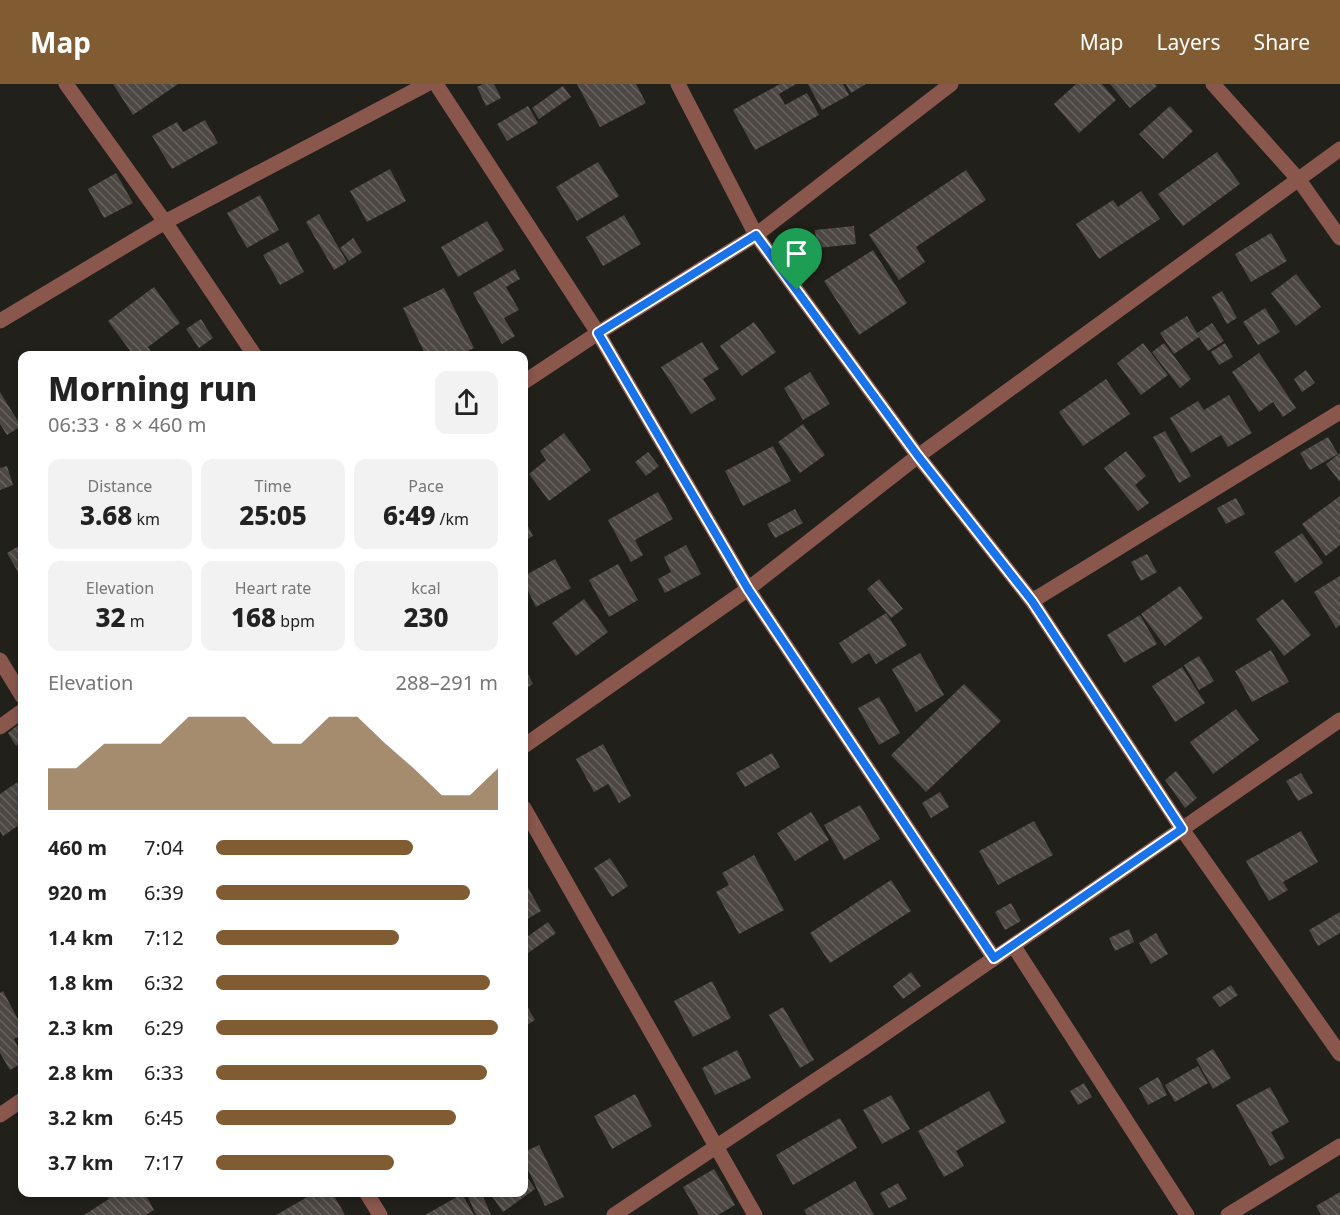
<!DOCTYPE html>
<meta charset="utf-8">
<style>
body{margin:0;font-family:"Noto Sans",sans-serif;background:#f2f2f2;color:#222;height:100vh;display:flex;flex-direction:column;font-size:22px;white-space:nowrap}
*{box-sizing:border-box;margin:0}
p{font-size:20px;color:#767676}
.icon{flex:none;width:33px;height:33px;fill:none;stroke:currentColor;stroke-width:2;stroke-linecap:round;stroke-linejoin:round}
.map{position:relative;flex:1;overflow:hidden}
.side{position:absolute;left:18px;top:267px;width:510px;height:846px;display:flex;flex-direction:column;background:#fff;border-radius:12px;box-shadow:0 3px 9px #0003}
.side>*{flex:none}
.pin{position:absolute;display:grid;place-items:center;width:51px;height:51px;color:#fff;margin:-62px -26px;border-radius:50% 50% 50% 0;rotate:-45deg;box-shadow:0 0 6px #0007}
.pin .icon{rotate:45deg}
.round{display:grid;place-items:center;flex:none;width:63px;height:63px;border-radius:12px;background:#f2f2f2}
.summary{display:flex;align-items:center;justify-content:space-between;height:102px;padding:0 30px}
h1{font-size:33px;font-weight:800;line-height:45px}
.stats{display:grid;grid-template-columns:repeat(3,1fr);gap:9px;height:102px;padding:6px 30px}
.stats div{display:grid;align-content:center;border-radius:12px;background:#f2f2f2;text-align:center}
.stats b{font-size:26px;font-weight:800}
.stats small{font-size:16px;font-weight:400}
.stats p{font-size:16px}
.chart{height:168px;padding:12px 30px}
.chart p{display:flex;justify-content:space-between}
.chart svg{width:100%;height:108px;margin-top:6px;fill:#815c32;opacity:.7}
ul{padding:0 30px;list-style:none;font-size:20px}
li{display:grid;grid-template-columns:96px 72px 1fr;align-items:center;height:45px}
li i{height:15px;border-radius:8px;background:#815c32}
header{display:flex;align-items:center;gap:36px;box-sizing:border-box;height:84px;padding:0 30px;background:#815c32;color:#fff}
header strong{font-size:28px}
nav{display:flex;gap:33px;margin-inline-start:auto;font-size:21px}
.map>svg:first-child{display:block}
.building{fill:url(#building-back-hatch)}
.lines{fill:none;stroke-linecap:round;stroke-linejoin:round}
.minor{stroke:#8a574d;stroke-width:15}
.route-casing{stroke:#fff;stroke-width:12}
.route{stroke:#1a73e8;stroke-width:8}
</style>
<header>
<strong>Map</strong>
<nav><a>Map</a><a>Layers</a><a>Share</a></nav>
</header>
<div class="map">
<svg width="1340" height="1131" viewBox="0 0 1340 1131">
<defs>
<pattern id="building-back-hatch" width="6" height="6" patternUnits="userSpaceOnUse" patternTransform="scale(1.5)"><rect width="6" height="6" fill="#4d4844"/><path d="M-1 5l2 2M0 0l6 6M5-1l2 2" fill="none" stroke="#67635f"/></pattern>
</defs>
<rect width="100%" height="100%" fill="#21201a"/>
<!-- building -->
<path class="building" d="M113,0H178L133,31Z
M483,0H494L501,14L486,22L477,3Z
M577,0H636L646,19L600,43Z
M780,0H796L779,10L785,21L807,9L819,31L755,66L733,26Z
M808,0H843L849,11L822,26Z
M846,0H866L851,9Z
M1076,0H1102L1116,16L1079,49L1054,20Z
M1110,0H1155L1157,2L1130,24Z
M563,2L571,13L539,35L532,24Z
M528,22L538,39L507,57L497,40Z
M1170,22L1193,47L1163,75L1139,50Z
M205,36L218,59L172,85L152,52L177,38L183,48Z
M1217,68L1240,100L1183,142L1158,110Z
M598,78L619,112L577,137L556,103Z
M390,85L406,117L367,138L350,107Z
M966,86L986,116L916,163L925,178L899,196L869,151Z
M116,89L133,119L104,134L88,105Z
M1141,107L1160,135L1099,175L1076,140L1113,116L1118,123Z
M260,111L279,146L247,164L227,129Z
M319,130L347,178L334,186L306,138Z
M624,131L641,160L603,182L586,153Z
M487,137L504,166L458,193L441,163Z
M854,142L856,160L817,164L815,146Z
M1271,149L1287,177L1251,198L1235,170Z
M353,154L362,168L349,177L340,164Z
M288,158L304,188L280,201L263,171Z
M873,166L907,219L859,251L824,197Z
M515,185L520,195L506,203L519,226L504,234L515,252L502,260L473,209Z
M1296,190L1321,223L1296,242L1271,209Z
M154,203L180,239L148,263L154,272H134L108,237Z
M444,204L474,264L458,272H426L403,224Z
M1222,207L1237,234L1227,240L1212,213Z
M1265,224L1280,248L1258,261L1243,238Z
M1187,232L1197,249L1212,239L1224,257L1208,267L1199,253L1174,270L1160,249Z
M201,235L213,254L199,264L186,245Z
M754,238L776,268L742,292L720,262Z
M702,258L719,285L703,295L716,315L691,330L661,283Z
M1143,259L1168,291L1141,311L1117,279Z
M1164,259L1191,295L1180,304L1152,268Z
M1225,259L1233,273L1219,281L1211,268Z
M1259,269L1296,324L1283,333L1273,318L1259,328L1232,288Z
M1306,286L1315,299L1302,308L1294,295Z
M810,288L830,320L803,336L784,304Z
M1106,295L1130,330L1083,362L1059,328Z
M0,308L21,342L7,351L0,340Z
M1229,311L1252,349L1228,363L1221,351L1191,369L1170,334L1198,317L1204,326Z
M803,340L825,371L800,389L778,358Z
M1165,347L1191,392L1179,399L1153,353Z
M564,349L591,386L549,417L529,390L546,376L540,367Z
M1328,353L1338,370L1310,386L1300,369Z
M773,362L791,397L743,422L725,387Z
M1126,367L1146,392L1135,401L1149,419L1138,427L1104,384Z
M648,368L659,382L646,392L635,378Z
M1340,369V398L1326,380Z
M7,382L13,401L0,406V384Z
M658,408L673,435L635,456L643,471L631,478L608,436Z
M1340,412V461L1326,472L1302,440Z
M1236,414L1245,430L1226,440L1217,424Z
M795,425L803,439L775,454L767,440Z
M524,434L533,452L524,457Z
M1302,449L1323,479L1295,499L1274,468Z
M22,460V495L7,469Z
M686,461L701,490L665,509L658,495L671,488L664,473Z
M1147,470L1157,488L1141,497L1131,478Z
M555,475L571,504L536,523L524,499V492Z
M618,480L638,516L609,533L589,496Z
M1340,492V541L1336,544L1314,508Z
M879,495L903,525L891,534L867,505Z
M1180,502L1203,534L1165,562L1141,530Z
M584,515L608,548L576,572L552,539Z
M1283,515L1311,551L1284,572L1256,535Z
M886,529L907,561L876,580L869,569L852,580L839,559Z
M1140,531L1157,560L1124,579L1107,551Z
M1271,566L1289,598L1252,618L1235,587Z
M920,569L944,611L916,628L892,585Z
M1199,572L1214,597L1199,606L1184,581Z
M524,582L533,600L524,606Z
M1182,583L1205,619L1175,638L1152,602Z
M964,600L1001,637L926,708L891,671Z
M879,613L900,649L879,661L858,624Z
M1236,625L1259,656L1213,690L1190,658Z
M20,639L22,642V658L16,662L8,649Z
M603,660L631,712L619,719L608,700L594,708L576,675Z
M772,669L780,683L745,703L736,689Z
M1176,687L1197,714L1185,724L1165,696Z
M1301,689L1313,709L1298,717L1286,697Z
M22,695V739L3,752L0,747V710Z
M940,708L949,723L931,734L922,719Z
M860,721L880,755L844,776L824,741Z
M811,728L829,756L795,777L777,749Z
M1034,737L1053,771L998,801L979,767Z
M1301,747L1318,778L1283,798L1288,806L1269,817L1246,777Z
M754,771L784,826L739,850L716,808L729,801L722,789Z
M610,774L628,802L612,813L594,784Z
M891,796L911,827L830,879L810,849Z
M526,800L541,827L524,837V802Z
M1011,819L1021,837L1005,846L995,828Z
M1340,828V849L1318,862L1309,846Z
M548,838L556,849L524,872V855Z
M1129,845L1134,858L1115,867L1109,854Z
M1156,849L1168,870L1151,880L1139,859Z
M911,888L921,902L903,915L893,902Z
M712,897L731,934L693,953L674,917Z
M1231,901L1238,911L1220,923L1212,913Z
M3,907L22,943V951L14,955L22,971V979L10,986L0,969V909Z
M527,922L535,936L524,943V924Z
M783,923L814,976L800,984L769,931Z
M1213,965L1231,994L1213,1005L1196,975Z
M737,966L751,994L715,1011L702,984Z
M1198,982L1208,999L1175,1018L1165,1001Z
M1158,993L1167,1011L1148,1021L1139,1004Z
M1084,999L1092,1013L1078,1021L1070,1007Z
M1270,1003L1289,1038L1271,1048L1285,1074L1270,1082L1236,1021Z
M989,1007L1006,1038L956,1067L964,1082L944,1093L918,1047Z
M635,1010L652,1042L612,1065L594,1032Z
M891,1011L910,1045L882,1060L863,1026Z
M840,1034L857,1064L793,1101L776,1071Z
M539,1061L564,1113L545,1122L524,1077V1068Z
M714,1085L735,1121L718,1131H699L683,1103Z
M524,1088L535,1105L503,1128L489,1108H524Z
M855,1097L874,1131H807L804,1126Z
M898,1099L907,1115L889,1124L880,1109Z
M105,1108H144L154,1126L146,1131H84L109,1115Z
M316,1108H332L345,1131H276Z
M466,1108H481L491,1131H476Z
M1340,1108V1131H1321L1316,1122Z
M462,1110L474,1131H425Z"/>
<g class="lines">
<!-- minor -->
<path class="minor" d="M66,0L165,138L255,272
M436,0L598,249L748,505L994,874
M678,0L756,151L918,372L1032,517L1182,745L1340,970
M1213,0L1299,96L1340,154
M0,237L165,138L427,0
M524,298L598,249L756,151L951,0
M1032,517L1340,328
M0,576L22,612
M0,643L22,627
M524,662L748,505L918,372L1340,65
M524,724L755,1131
M1013,861L1187,1131
M0,1031L22,1016
M366,1108L380,1131
M614,1131L867,962L1340,636
M1228,1131L1340,1062"/>
</g>
<g class="lines">
<defs>
<path id="route" d="M756,151L918,372L1032,517L1182,745L994,874L748,505L598,249Z"/>
</defs>
<!-- route casing -->
<use href="#route" class="route-casing"/>
<!-- route -->
<use href="#route" class="route"/>
</g>
</svg>
<div class="pin" style="left:797px;top:206px;background:#1e9e55"><svg class="icon" aria-label="arrive" viewBox="0 0 24 24"><path d="M6 21V4h12l-3 4 3 4H6"/></svg></div>
<section class="side">
<div class="summary"><div><h1>Morning run</h1><p>06:33 · 8 × 460 m</p></div><a class="round"><svg class="icon" aria-label="share" viewBox="0 0 24 24"><path d="M12 15V3M7 8l5-5 5 5M5 13v7h14v-7"/></svg></a></div>
<div class="stats">
<div><p>Distance</p><b>3.68<small> km</small></b></div>
<div><p>Time</p><b>25:05</b></div>
<div><p>Pace</p><b>6:49<small> /km</small></b></div>
</div>
<div class="stats">
<div><p>Elevation</p><b>32<small> m</small></b></div>
<div><p>Heart rate</p><b>168<small> bpm</small></b></div>
<div><p>kcal</p><b>230</b></div>
</div>
<div class="chart"><p><span>Elevation</span>288–291 m</p>
<svg viewBox="0 0 160 44" preserveAspectRatio="none"><path d="M0 44V27L10 27L20 17L30 17L40 17L50 6L60 6L70 6L80 17L90 17L100 6L110 6L120 17L130 27L140 38L150 38L160 27V44z"/></svg>
</div>
<ul>
<li><b>460 m</b>7:04<i style="width:70%"></i></li>
<li><b>920 m</b>6:39<i style="width:90%"></i></li>
<li><b>1.4 km</b>7:12<i style="width:65%"></i></li>
<li><b>1.8 km</b>6:32<i style="width:97%"></i></li>
<li><b>2.3 km</b>6:29<i style="width:100%"></i></li>
<li><b>2.8 km</b>6:33<i style="width:96%"></i></li>
<li><b>3.2 km</b>6:45<i style="width:85%"></i></li>
<li><b>3.7 km</b>7:17<i style="width:63%"></i></li>
</ul>
</section>
</div>
